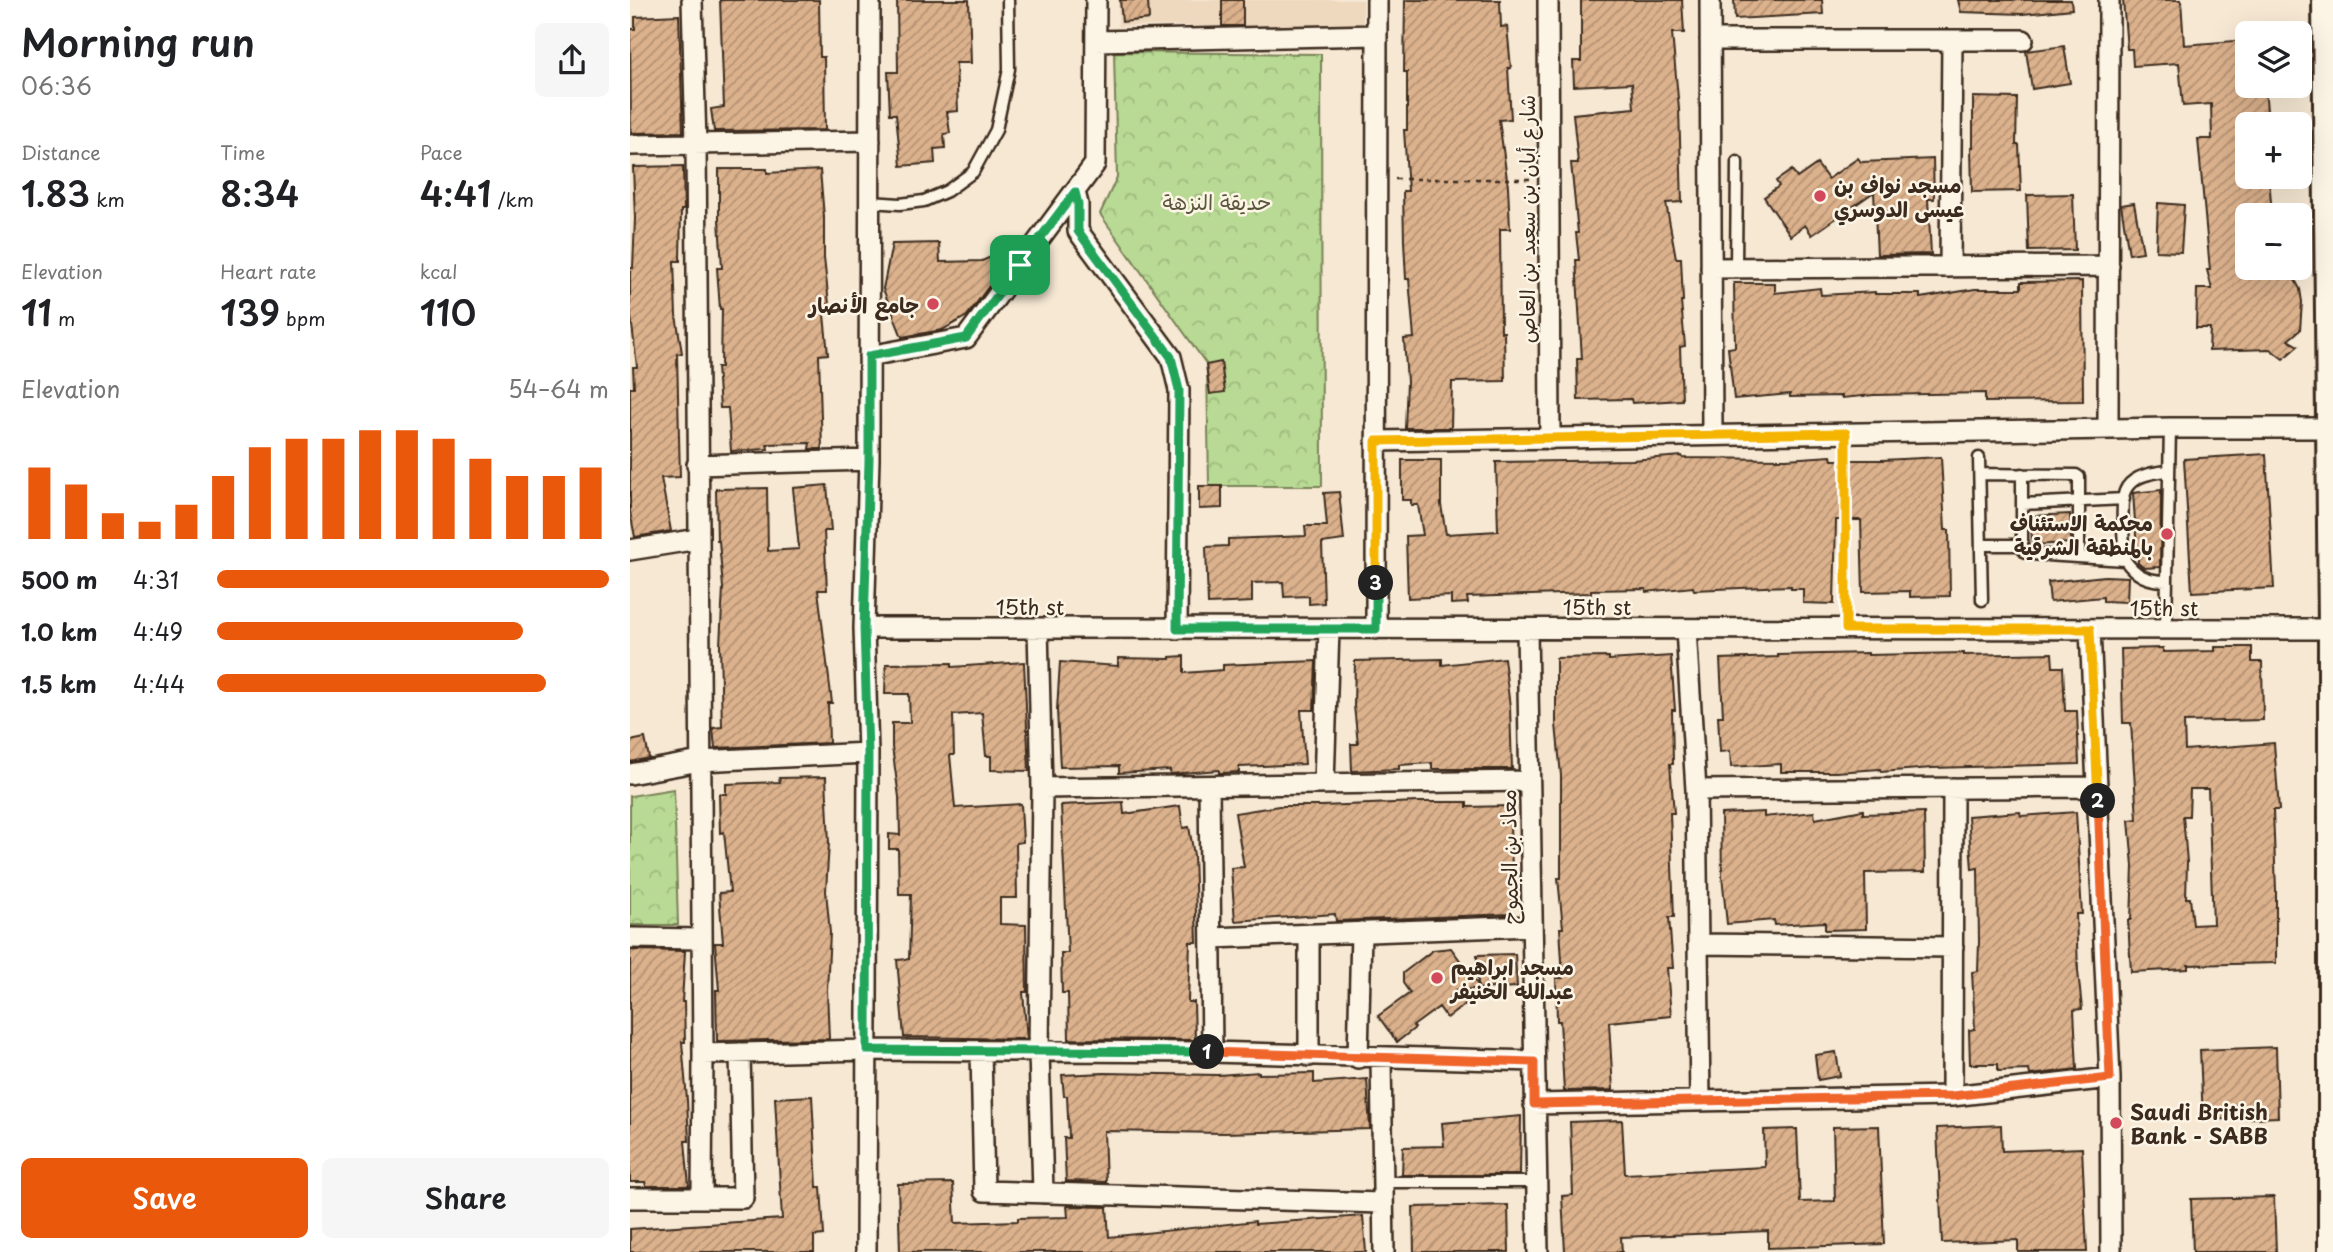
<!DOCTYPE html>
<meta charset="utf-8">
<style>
body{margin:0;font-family:"Playpen Sans","Playpen Sans Arabic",sans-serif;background:#f6f6f6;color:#202124;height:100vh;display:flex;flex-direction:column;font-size:26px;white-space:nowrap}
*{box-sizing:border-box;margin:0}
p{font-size:23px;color:#757577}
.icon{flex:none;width:38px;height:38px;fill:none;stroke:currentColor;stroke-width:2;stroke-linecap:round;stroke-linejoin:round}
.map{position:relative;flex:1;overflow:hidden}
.side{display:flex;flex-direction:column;background:#fff;width:630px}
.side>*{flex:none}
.tools{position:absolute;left:1605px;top:21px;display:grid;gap:14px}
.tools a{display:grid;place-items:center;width:77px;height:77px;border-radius:10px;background:#fff;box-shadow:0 7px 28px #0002;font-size:35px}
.pin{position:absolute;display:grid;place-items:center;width:60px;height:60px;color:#fff;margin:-30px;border-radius:14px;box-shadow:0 4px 10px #0006}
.km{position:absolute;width:35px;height:35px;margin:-18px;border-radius:50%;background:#222;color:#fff;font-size:19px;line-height:35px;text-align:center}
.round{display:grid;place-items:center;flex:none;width:74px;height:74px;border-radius:10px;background:#f6f6f6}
.overview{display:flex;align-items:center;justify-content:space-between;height:119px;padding:0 21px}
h1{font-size:38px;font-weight:600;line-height:52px}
.stats{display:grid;grid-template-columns:repeat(3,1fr);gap:10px;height:119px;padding:7px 21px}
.stats div{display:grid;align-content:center}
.stats b{font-size:35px;font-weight:600}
.stats small{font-size:19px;font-weight:400}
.stats p{font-size:19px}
.chart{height:196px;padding:14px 21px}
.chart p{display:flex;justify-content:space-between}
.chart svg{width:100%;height:126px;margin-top:7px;stroke:#ea580c;stroke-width:6}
.action{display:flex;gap:14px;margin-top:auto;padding:14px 21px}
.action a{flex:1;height:80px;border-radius:10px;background:#ea580c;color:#fff;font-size:28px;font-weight:600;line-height:80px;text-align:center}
.action a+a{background:#f6f6f6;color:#202124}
ul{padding:0 21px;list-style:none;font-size:23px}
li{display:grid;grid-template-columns:112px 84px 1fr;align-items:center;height:52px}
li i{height:18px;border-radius:9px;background:#ea580c}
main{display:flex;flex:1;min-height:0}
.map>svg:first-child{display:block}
.built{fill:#eed8be}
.park{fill:url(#park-crowns);stroke:#7a8259;stroke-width:2}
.building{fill:url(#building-hatch);stroke:#3b2a1e;stroke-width:2;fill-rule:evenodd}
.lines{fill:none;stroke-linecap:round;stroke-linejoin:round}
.service-casing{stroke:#3b2a1e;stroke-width:15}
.minor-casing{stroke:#3b2a1e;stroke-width:24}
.tertiary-casing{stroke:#3b2a1e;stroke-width:30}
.path{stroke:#3b2a1e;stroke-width:2.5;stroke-dasharray:5 5;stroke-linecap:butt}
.service{stroke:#fcf5e5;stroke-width:10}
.minor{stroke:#fcf5e5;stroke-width:19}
.tertiary{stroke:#fcf5e5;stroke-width:24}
.split-1-casing{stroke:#fff;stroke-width:14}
.split-2-casing{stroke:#fff;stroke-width:14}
.split-3-casing{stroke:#fff;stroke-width:14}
.split-4-casing{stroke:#fff;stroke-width:14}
.split-1{stroke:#22a559;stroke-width:9}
.split-2{stroke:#f0652b;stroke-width:9}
.split-3{stroke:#f5b400;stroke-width:9}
.split-4{stroke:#22a559;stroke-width:9}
.poi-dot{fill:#d1495b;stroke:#fcf5e5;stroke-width:2.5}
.labels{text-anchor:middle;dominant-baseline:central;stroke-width:5;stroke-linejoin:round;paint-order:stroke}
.poi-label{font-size:21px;font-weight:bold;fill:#3b2a1e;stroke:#fcf5e5;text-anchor:start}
.park-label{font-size:21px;fill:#5a563c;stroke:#fcf5e5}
.street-label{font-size:21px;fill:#3b2a1e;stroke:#fcf5e5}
</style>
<main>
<section class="side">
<div class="overview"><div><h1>Morning run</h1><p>06:36</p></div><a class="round"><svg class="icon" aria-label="share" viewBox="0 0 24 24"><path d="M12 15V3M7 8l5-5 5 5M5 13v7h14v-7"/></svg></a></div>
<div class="stats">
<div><p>Distance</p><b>1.83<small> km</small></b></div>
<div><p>Time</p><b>8:34</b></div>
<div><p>Pace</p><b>4:41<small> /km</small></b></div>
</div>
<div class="stats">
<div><p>Elevation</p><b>11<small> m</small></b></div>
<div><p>Heart rate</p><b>139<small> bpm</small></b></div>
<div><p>kcal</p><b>110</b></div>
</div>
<div class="chart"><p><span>Elevation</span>54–64 m</p>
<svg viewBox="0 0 160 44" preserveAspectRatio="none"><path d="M5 44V19M15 44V25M25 44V35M35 44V38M45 44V32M55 44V22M65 44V12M75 44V9M85 44V9M95 44V6M105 44V6M115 44V9M125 44V16M135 44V22M145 44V22M155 44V19"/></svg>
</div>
<ul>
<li><b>500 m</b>4:31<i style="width:100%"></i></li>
<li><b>1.0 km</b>4:49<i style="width:78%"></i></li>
<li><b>1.5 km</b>4:44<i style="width:84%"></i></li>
</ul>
<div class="action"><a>Save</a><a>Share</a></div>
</section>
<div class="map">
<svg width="1703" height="1252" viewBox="0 0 1703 1252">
<defs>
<pattern id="park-crowns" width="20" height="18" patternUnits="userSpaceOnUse" patternTransform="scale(1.75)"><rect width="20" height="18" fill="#b8da94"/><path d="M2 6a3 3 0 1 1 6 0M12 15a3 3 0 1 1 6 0" fill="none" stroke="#9fbb7f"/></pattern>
<pattern id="building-hatch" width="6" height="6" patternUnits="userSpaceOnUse" patternTransform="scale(1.75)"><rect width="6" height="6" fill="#dcb28d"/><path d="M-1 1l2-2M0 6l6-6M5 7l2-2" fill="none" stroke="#b49173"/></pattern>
</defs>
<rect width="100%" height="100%" fill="#f6e8d3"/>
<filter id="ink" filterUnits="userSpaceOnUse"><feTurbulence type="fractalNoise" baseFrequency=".0143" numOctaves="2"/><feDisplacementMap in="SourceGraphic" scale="14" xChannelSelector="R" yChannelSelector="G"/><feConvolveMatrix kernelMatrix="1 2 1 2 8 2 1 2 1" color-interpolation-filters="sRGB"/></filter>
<g filter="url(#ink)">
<!-- built -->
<path class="built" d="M488,0H733V26H488Z"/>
<!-- park -->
<path class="park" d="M484,52L691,54L692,486H579L577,365L470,214L487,177Z
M44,789L48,925H0V796Z"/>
<!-- building -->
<path class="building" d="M90,0H189L190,57H194L195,130L84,131L81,109L94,107Z
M267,0H339L341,63H326L328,111L317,112L320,133L314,134L315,148L304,149L305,163L271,166L266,114H260L258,72H268Z
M490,0H518L519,19L492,22Z
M592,0H613V26H592Z
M775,0H870L871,27L877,26L881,68H878L881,119L869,120L878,186L880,229H870L871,332H874L875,381L822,382L821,428H775L777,382L774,339L784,338L779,279H776L774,241L773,191H778L774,130H777V72H774Z
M951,0H1052L1054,33H1042L1049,109L1052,202L1036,203L1046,258H1051L1053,301H1051L1055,346L1050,347L1052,400L1002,403L1001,399L948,400L947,359H952L946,260H949L946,233H948L941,163H948L943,114L1004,108L1002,83L944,86L943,61H951Z
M1104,0H1192L1193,14L1105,19Z
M1328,0H1441L1442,9L1393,14L1331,12Z
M1493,0H1551L1554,45L1617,40V86H1635L1638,124H1617V177H1639L1642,215H1617V270L1670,268L1664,278L1670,289L1672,302L1670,330L1658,340L1668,346L1653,359L1640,349L1579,351L1580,328H1566L1567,289H1582L1577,270H1580L1568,139H1582L1581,104L1553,106L1549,63L1503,66L1502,49H1497Z
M49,15L53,132L1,133L0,29H5V17Z
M1434,46L1440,83L1402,89L1396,51Z
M1343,97L1387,98L1386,145H1389L1391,191L1342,192L1341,147H1343Z
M1228,158L1231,162L1303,159L1304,199H1298L1301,254L1247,255L1244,192L1182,235L1175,225L1161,236L1134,197L1149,186L1146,181L1162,170L1167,178L1187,164L1198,179Z
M53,166L54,210H51L50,261H44L46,315L52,353L47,354L50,477L31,478L41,531L5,537L0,512V388H4L3,367H7L0,308V268H3L5,218L3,167Z
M89,169H137V173L190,170L194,217V258L199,304L193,305L198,354L189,355L192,449H179L180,443L137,444L138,449L101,451L98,408H90L87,367H91L92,309H90L87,268H92L89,220Z
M1443,194L1445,250L1399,251L1397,195Z
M1504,203L1513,252L1499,254L1491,205Z
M1528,203L1554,205L1551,252L1526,251Z
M309,243L310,262L352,261L374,251L378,260L337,316L312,330L272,337L253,289L262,244Z
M1452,281L1453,401L1355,402V393L1244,395L1212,398V396L1160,397V394L1104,399L1098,348L1105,347L1104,283H1145V293L1190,288L1191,295L1245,292V294H1290V298L1345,289H1391V282Z
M591,362L595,392L580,394L576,365Z
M1636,454L1644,588L1562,592L1554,459Z
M1052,456L1053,458L1156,459L1201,456L1202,460H1252L1311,457L1315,530H1319L1320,596L1280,597V591L1233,592L1231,520H1206L1204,604L1173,603V589H1161V586L1064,590L1063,587L1016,592V589L961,590V593L837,597L838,603L821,604V596L778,598L776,536L793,535L788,505H781V500H772V460H811V505L816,534L868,531L866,462L1002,460Z
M197,485L201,531H194L197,590H188L202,703H198L199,743L85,748L83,728L92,727L90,645L93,588L89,541H87L86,489L137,488L138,551L169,549L163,488Z
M569,486H592V508L569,509Z
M1531,490L1530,567L1514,568L1508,563L1503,493Z
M709,492L714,540L692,543L694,603L679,604V596L654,597L653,582L622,583V602L578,604L576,547L598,546V539L676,536L675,526H697L694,493Z
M1440,514L1441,543L1402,545L1401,516Z
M1475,576L1498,577L1497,602L1473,601V597L1420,602L1418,582Z
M1585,647H1622V662H1632L1633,720L1554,722L1555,750L1644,743L1649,810H1643L1646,890V963L1558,965V969L1501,972L1498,920H1501L1503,866L1499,820L1507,819L1501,723H1493L1491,649L1533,648V652L1585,651ZM1560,789H1578L1583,924L1563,925L1560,898H1556L1557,862L1553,816H1559Z
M1238,653V655L1334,653V655L1422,653L1423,667H1433L1435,711H1447L1449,764L1302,768L1251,772L1250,769L1206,772H1151V764L1101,767L1100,751L1090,752L1088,716H1093L1090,659L1148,657V655Z
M554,656V673L593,670V665L686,661L684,710H671L675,764L609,767V772L592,773H589V770L540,774V770L489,773V766L430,767L427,710L430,662L488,666V658L540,659V657Z
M1041,656L1045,710H1042L1043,764H1040L1044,813H1040L1044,917H1039L1043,968H1037L1041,1016L979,1022L983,1090L934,1091L930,1021H927L926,978H933L930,928H933L928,878H931V776L926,724V658L979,657V660Z
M874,658L880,707L882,769H802V763L769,765V769L722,771L721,744H728L724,706L725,661L812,659V665Z
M394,662L399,771L361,770V756H356L352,713L323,715L324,755H320L325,808L391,804L393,842L386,843L387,898H370V924L396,925L397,992H393L397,1039L274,1037L267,960L279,959L281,894H269L268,849H259V834L270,835L269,797L262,747V723H280L279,694H255L256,664L322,663V667Z
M15,738L19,758L0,762V741Z
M196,777L199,843L196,891L200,933L197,990L199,1039L87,1041L86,990H89L85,943H93L89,893L100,892L94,832L90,833L89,794H96V784L150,782L149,778Z
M493,802L494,814L550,806L553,828L559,827L564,855L567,942H560L558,1002H564L565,1040L439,1039L438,993H432L431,953H438L431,805Z
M788,802H837V807L879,806L882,867L881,914L706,921L705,914L605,921L601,868L614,867L605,813L649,806H691Z
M1233,810V814L1294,812L1295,872L1235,873L1236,929L1195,930V922L1145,925L1144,920L1097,924L1092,876L1091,814L1134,812V817L1184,812L1185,819Z
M1390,812L1391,816L1446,812L1452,914H1446L1448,971L1452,1009L1444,1010L1447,1069L1400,1075L1399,1070L1368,1071V1064H1340L1339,1030L1345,1029L1342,972L1348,971L1349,942L1348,868L1342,869L1338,816Z
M821,948L848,985L847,955L885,954L887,987L826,990L837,1003L817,1018L809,1007L783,1026L785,1028L767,1042L748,1016L780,993L773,983V973L803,950Z
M0,950L55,951L52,1002H54L55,1042H52L57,1100L59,1141H55L59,1186H16L15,1182H0Z
M1646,1047L1648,1117L1573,1120L1570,1050Z
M1206,1052L1210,1076L1188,1080L1185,1055Z
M629,1072V1074L684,1073V1083L737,1079L740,1129L594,1133L474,1131L476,1182L436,1181L434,1138H439L437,1096H434L432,1075L474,1073L588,1075Z
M182,1096L187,1187H191L194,1235L184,1236V1252H0V1229L152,1219L145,1098Z
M891,1116L890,1175H772L773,1147L814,1146L812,1123Z
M992,1120L995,1174L1135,1167L1134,1130L1167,1129L1170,1202L1205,1201L1203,1127L1249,1126L1254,1244L1138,1248V1231L991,1237L992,1252H935L932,1196L943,1195L940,1122Z
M1371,1125L1372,1151L1452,1148L1457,1252H1388V1240L1312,1243L1307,1128Z
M323,1183L325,1223L388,1221V1218L438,1217L437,1206L477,1207L479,1237L625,1221V1224L733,1216L736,1252H270L268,1184Z
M1644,1197L1646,1252H1563L1561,1199Z
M878,1205L879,1252H784L783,1207Z"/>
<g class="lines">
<defs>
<path id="service" d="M240,202L270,204L294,201L317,191L343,172L366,130L379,69L378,0
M1106,268L1107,162
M1349,458L1352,600
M1350,474L1446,475L1449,477V557
M1392,474V545L1395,552L1400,554L1495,560
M1392,504L1494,499
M1351,545H1392
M1537,581C1518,581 1506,576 1495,560C1494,546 1490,502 1495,491C1501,476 1524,472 1539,471
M1536,629L1540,428
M753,1182H906"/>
<path id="minor" d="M62,0L66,144L73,1054L72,1198
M918,0L920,439
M1080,0L1082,435
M1080,40H1393
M466,41L747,35
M0,145L240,141
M445,192L448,204V231L541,357L549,390L547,629
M1320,267L1322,40
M1081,268L1479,266
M239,356L336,338L465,164L466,0
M1478,429L1479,0
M746,441L1540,428H1699
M67,465L239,460
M0,550L68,539
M234,628L1701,629
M408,628L412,788L409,1051L413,1193
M746,629L747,0
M897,629L908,1252
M1056,629L1066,790L1070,1101
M1460,629L1480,1078L1481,1252
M0,774L70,761L238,753
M694,784L699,629
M579,786L582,1052
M412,788L899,781
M1066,790L1467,787
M0,938L72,939
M581,938L901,926
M1068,944L1323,947
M351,1051L354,1191L752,1203
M73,1054L237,1050L582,1052L904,1061
M679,1056V934
M728,1058L731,932
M751,1059L754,1252
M1322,1096L1323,788
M904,1104L1322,1096L1480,1078
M0,1198H113L110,1053
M236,1252L238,753L234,628L239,460L240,0"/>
<path id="tertiary" d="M1695,0L1701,629V1252"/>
</defs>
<!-- service casing -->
<use href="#service" class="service-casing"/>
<!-- minor casing -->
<use href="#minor" class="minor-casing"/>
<!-- tertiary casing -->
<use href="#tertiary" class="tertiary-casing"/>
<!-- path -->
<path class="path" d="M765,179H902
M1216,451V612"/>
<!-- service -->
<use href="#service" class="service"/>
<!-- minor -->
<use href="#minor" class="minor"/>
<!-- tertiary -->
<use href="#tertiary" class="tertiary"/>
</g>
</g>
<g class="lines" filter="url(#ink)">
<defs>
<path id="split-1" d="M390,265L336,338L239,356V460L234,628L238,753L237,1050L577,1052"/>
<path id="split-2" d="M577,1052L904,1062V1104L1322,1096L1480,1078L1468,801"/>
<path id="split-3" d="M746,583V441L1216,433V629H1460L1468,801"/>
<path id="split-4" d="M390,265L445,192L448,204V231L541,357L549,390L547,629H746V583"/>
</defs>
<!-- split-1 casing -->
<use href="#split-1" class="split-1-casing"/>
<!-- split-2 casing -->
<use href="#split-2" class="split-2-casing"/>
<!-- split-3 casing -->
<use href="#split-3" class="split-3-casing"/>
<!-- split-4 casing -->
<use href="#split-4" class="split-4-casing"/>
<!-- split-1 -->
<use href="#split-1" class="split-1"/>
<!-- split-2 -->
<use href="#split-2" class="split-2"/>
<!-- split-3 -->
<use href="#split-3" class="split-3"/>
<!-- split-4 -->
<use href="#split-4" class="split-4"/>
</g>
<!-- markers -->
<g class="poi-dot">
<circle cx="1190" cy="196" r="7"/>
<circle cx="303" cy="304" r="7"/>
<circle cx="1537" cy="534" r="7"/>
<circle cx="807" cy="978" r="7"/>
<circle cx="1486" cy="1123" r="7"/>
</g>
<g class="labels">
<!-- poi labels -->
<g class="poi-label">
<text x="1204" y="184">مسجد نواف بن<tspan x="1204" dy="24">عيسى الدوسري</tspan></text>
<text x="289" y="304" text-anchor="end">جامع الأنصار</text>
<text x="1523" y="522" text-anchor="end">محكمة الاستئناف<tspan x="1523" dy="24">بالمنطقة الشرقية</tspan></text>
<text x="821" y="966">مسجد ابراهيم<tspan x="821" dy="24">عبدالله الخنيفر</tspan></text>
<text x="1500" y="1111">Saudi British<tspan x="1500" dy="24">Bank - SABB</tspan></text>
</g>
<!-- park labels -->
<g class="park-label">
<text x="587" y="201">حديقة النزهة</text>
</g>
<!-- street labels -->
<g class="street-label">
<text transform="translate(896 219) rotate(-90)">شارع أبان بن سعيد بن العاص</text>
<text x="400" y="606">15th st</text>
<text x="967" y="606">15th st</text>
<text x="1534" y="607">15th st</text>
<text transform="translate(878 857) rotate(-91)">معاذ بن الجموح</text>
</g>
</g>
</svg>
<div class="tools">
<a><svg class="icon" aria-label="layers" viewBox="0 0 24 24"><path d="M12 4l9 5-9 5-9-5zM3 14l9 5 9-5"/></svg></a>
<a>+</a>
<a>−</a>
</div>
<div class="pin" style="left:390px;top:265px;background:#1e9e55"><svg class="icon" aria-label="arrive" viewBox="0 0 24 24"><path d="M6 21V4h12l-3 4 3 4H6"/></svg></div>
<b class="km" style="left:577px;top:1052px">1</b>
<b class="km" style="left:1468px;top:801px">2</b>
<b class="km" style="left:746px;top:583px">3</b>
</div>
</main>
